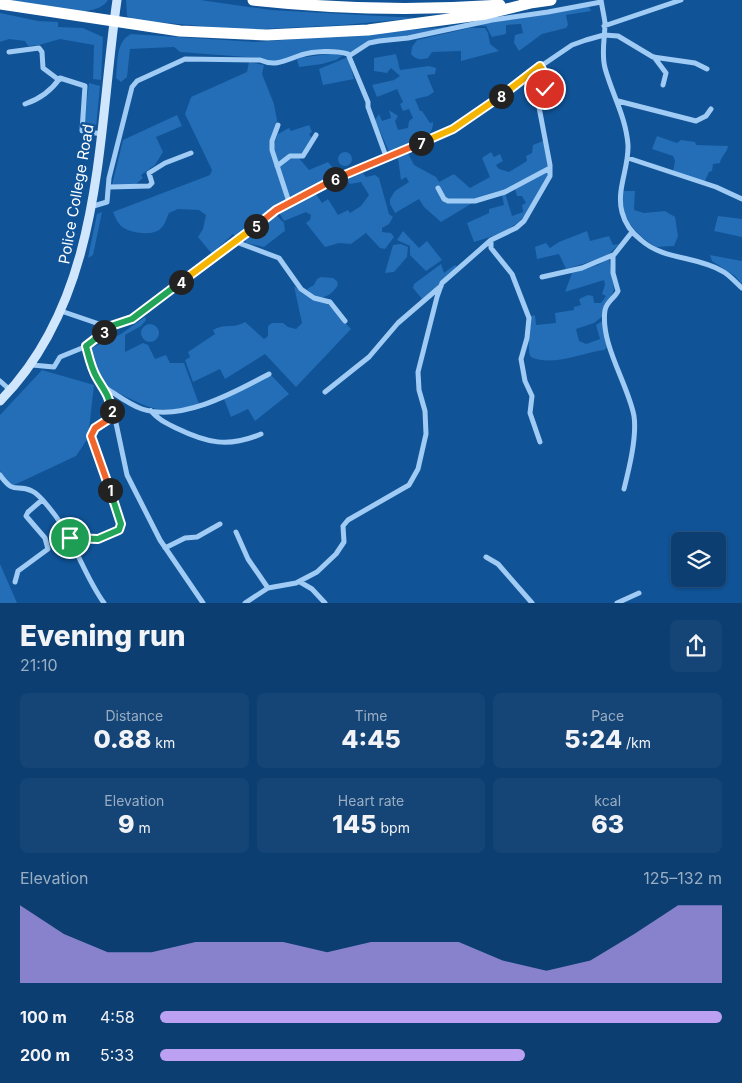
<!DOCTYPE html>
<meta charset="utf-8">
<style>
body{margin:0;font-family:Inter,sans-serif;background:#154576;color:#f1f3f6;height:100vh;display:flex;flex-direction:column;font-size:19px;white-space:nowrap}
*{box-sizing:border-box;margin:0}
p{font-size:16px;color:#9aaec3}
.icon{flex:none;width:28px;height:28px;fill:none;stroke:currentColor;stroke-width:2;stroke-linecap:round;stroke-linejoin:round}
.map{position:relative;height:603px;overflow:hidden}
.details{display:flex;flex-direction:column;background:#0c3e71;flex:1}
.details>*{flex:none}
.controls{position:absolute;left:671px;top:532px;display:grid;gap:10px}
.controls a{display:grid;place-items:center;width:55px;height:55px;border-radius:8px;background:#0c3e71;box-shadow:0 1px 4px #0004,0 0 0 1px #2c5784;font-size:25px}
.pin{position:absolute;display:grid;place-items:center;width:42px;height:42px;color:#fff;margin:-21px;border:2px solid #fff;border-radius:50%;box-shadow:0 1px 5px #0007}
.km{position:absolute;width:25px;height:25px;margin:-12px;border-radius:50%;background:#222;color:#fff;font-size:14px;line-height:25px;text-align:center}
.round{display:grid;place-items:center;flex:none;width:52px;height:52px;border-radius:8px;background:#154576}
.overview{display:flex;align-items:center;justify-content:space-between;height:85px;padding:0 20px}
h1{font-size:28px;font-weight:800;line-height:38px}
.metrics{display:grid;grid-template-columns:repeat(3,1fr);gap:8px;height:85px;padding:5px 20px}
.metrics div{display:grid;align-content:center;border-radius:8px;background:#154576;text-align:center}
.metrics b{font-size:25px;font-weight:800}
.metrics small{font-size:14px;font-weight:400}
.metrics p{font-size:14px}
.chart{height:140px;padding:10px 20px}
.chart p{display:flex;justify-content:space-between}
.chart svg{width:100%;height:90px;margin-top:5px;fill:#bca0f2;opacity:.7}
ul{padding:0 20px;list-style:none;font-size:16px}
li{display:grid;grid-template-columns:80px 60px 1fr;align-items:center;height:38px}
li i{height:12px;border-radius:6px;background:#bca0f2}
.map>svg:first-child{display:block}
.green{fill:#236eb6}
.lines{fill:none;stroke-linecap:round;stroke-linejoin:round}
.street{stroke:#a0cbf4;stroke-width:5}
.secondary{stroke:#d0e6fd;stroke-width:9}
.highway{stroke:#fff;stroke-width:11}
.split-1-casing{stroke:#fff;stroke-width:10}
.split-2-casing{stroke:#fff;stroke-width:10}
.split-3-casing{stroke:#fff;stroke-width:10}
.split-4-casing{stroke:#fff;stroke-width:10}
.split-5-casing{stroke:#fff;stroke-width:10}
.split-6-casing{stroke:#fff;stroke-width:10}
.split-7-casing{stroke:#fff;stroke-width:10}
.split-8-casing{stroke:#fff;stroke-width:10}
.split-9-casing{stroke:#fff;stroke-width:10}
.split-1{stroke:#22a559;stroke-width:6}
.split-2{stroke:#f0652b;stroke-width:6}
.split-3{stroke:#22a559;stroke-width:6}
.split-4{stroke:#22a559;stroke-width:6}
.split-5{stroke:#f5b400;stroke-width:6}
.split-6{stroke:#f0652b;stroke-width:6}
.split-7{stroke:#f0652b;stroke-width:6}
.split-8{stroke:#f5b400;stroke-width:6}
.split-9{stroke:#f5b400;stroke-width:6}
.labels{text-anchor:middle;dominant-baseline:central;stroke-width:5;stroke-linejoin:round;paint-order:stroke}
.street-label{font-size:15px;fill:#fff;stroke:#105397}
</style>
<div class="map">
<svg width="742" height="603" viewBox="0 0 742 603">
<rect width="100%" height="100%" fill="#105397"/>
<!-- green -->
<path class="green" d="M0,0H108C93,24 25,4 0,0Z
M126,0H200L271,10L417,18L343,25L246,30L133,20L127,16Z
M583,7H589L591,11L566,15L568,25L566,28L542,34L519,51L514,43L515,35L523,33L521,24L506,25V34L492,37L486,26L473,25L551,14Z
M0,13L38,21L58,22V27L83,28L103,37L101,80L93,79L94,45L60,39L39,45L28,46L25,41L9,39L0,42Z
M448,27L411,36L375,40L350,52L326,51L275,62L259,58L180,52L174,47L130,49L127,77L121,82L116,78C118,63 115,42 131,34L257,42Z
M469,28H485L488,33L490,44L499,51L461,61V51L432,52L428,58C421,60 416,60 411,54L412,47L417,40Z
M328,54H345L336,60L322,64L299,67L297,60L299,58Z
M396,54L400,70L429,66L436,68L435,74L427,75L434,92L428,96L415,99L420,111H422L430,123L433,122C434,141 404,150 390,154L375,120L379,114L382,121L391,118L389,110L398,116L395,121L398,130L408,128L409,121L413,118L409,109L403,111L400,104L403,102L397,89L377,97L372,85L394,80L400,76L391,68L387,73L374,71V58Z
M348,57L354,79L323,85L319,69Z
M249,62L264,65L262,74L274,104L277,120V126L271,141L286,199L235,236L233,234L212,254L198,237L203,229L206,215L199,210L178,209L169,213C166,219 165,226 159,230C150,236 129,233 121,226C117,222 115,217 113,212L210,175L212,170L185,114L191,97L247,72Z
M89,83L100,86L96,127L93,130L87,128L84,124Z
M177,115L182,126L156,137L163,152L155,165L141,175L143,178L136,184L112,185L123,140Z
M309,125L312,132L309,134L312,138L302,154H289L278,162L273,147L278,134L289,128L291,131Z
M657,136L677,143L681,140L695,142L696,145L728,146C727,153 721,156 720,163L713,164L712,171L709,172L704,183L673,172L675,161L673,156L652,149Z
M543,141L548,164L547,168L510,188L474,202L441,222L424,207L419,199L395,213L390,204V199L395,191L409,182L406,177L401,180L398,158L408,153L414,165L436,177L439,182L454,174L470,188L490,177L482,158L491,152L494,157L500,154L503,161L496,165L499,169L509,172L527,161L526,156L532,153L533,145Z
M338 159a7 7 0 1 1 14 0a7 7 0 1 1-14 0Z
M298,157L309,170L328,162L334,169L332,171L335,176L296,195L289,196L279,167L285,160Z
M549,170V176C524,218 524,228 474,242L467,223L489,213V209L504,205L502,195L505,193L512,216L523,212L522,205L526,203L522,196H517L515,189Z
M363,173L366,177L375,175L379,178L389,214L393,217L389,224L382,228V232L391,233L394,237L385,249L380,248L366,233L351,244L339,243L325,247L306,223L310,220L311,215L306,212L284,221L278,211L314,191L322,203L328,199L338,215L348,210L350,213L361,206L369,195L361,182L350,184L346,180Z
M623,191H635L634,210L644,213L665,211L675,217L678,236L674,246L656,247C634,233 620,218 623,191Z
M102,212L93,255L88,258L97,214Z
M276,215L284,223L285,231L282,233L264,247L246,243L245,239Z
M718,216L742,219V237L714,231Z
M403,231L419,248L427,241L442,260L426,271L410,255V246L397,240Z
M587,231L590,241L609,236L613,245L619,244L606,257L566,269L559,254L537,259L535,247L546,243L550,248L559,242Z
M401,244L408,247L407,257L394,272L385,273L393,245Z
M710,255L742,261V284L735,276L712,261Z
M609,258L614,290L603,316L594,323L576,329L579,341L586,344L600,339L596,325L604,320L609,346L604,350C582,353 552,367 531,357C526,351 531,326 531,316L535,315L536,325L556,323L555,313L574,310V307L581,305L579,299L588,295L593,296L594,303H601L606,296L602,294L605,285L604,280L565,292L572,273L598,265Z
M441,264L444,273L455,265L458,268L422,299L413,288L414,284Z
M321,277L333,278L337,281L338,285C330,298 317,303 307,289L314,285L317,279Z
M294,286L304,294L327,303L351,329L296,387L265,354L225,379L220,369L193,382L185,360L190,357L188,352L215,334L213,330C224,323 234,329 245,322L264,339L268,336V326L272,323H283L288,327L296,329L302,323Z
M145,317L146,320L141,326L125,335V352L143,343L148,345L155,359L166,355L170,363H184L199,404C187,408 165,412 153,408C143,406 111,390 104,384C96,376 90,359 92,348L121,334Z
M141 333a9 9 0 1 1 18 0a9 9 0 1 1-18 0Z
M42,370L94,385L88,438L76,456L14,485L8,482L0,471V415Z
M271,375L289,394L255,421L248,409L231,417L224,399Z
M0,564L17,603H0Z"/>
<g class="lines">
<!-- street -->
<path class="street" d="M601,0C602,7 604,15 605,23C605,38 601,53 605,68C612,94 626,117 628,145C629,168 616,190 622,212C625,224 632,233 641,240C663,260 697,256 722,271C730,275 736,283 742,288
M604,26L681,0
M9,52L39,48L42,52L43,68L59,80
M349,56L369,43L379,41L408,38L492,20L548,12L601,2
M654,57L666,73L663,85
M618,101L696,121L706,116L711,109
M25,104C40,99 51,91 60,78L85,86L82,131L102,134
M278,125L272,141V150L289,202
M628,158L716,187L742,199
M277,166L290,156H303L316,135
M109,187L149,186L152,183L149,173L165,163L191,153
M438,188L444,199L448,201H475L505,192L550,168
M90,207L107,202L109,178L132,87L137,81L185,59L260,60C276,67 286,60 301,55C314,51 335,50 348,54L368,102V107L387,159
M491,240V248L512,274L529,318L527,338L521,359L525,381L532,396L530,413L540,442
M236,242L279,258L301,289L314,298L330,302L345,321
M542,277L582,268L613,255
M61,311L108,327L132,319L211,262L276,210L319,185L407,150L453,129L485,109L544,64L572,45L586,40L604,35L618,36L653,57L695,63L707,69
M32,365L54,367L60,357L87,346
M0,381L10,390
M106,388C117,395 130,405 142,409C182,422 235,392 269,374
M325,392L369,357L398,323L441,286
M151,411C159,420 166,423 176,428C207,443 228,448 261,434
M112,417L116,423L127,475L160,540L203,603
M0,475C15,496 16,483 32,491C39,494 46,504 51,510C74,538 83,574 104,603
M624,489C629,469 637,437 634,416C628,384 600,344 605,310C607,301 615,298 618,291L613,273V256L632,232
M236,532L248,559L268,588
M70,538L98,539L121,527L118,513L91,436C97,423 111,421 112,412L105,388L97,378L91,366L87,346L108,327
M165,548L185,538L197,537L220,524
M486,557L498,564L532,603
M15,582L18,571L48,549L45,538L26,516L28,512L42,500
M300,582L312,589L325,603
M245,603L268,588L296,583L317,572L336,554L344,542L343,526L348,520L409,485L418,469L426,434L425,411L419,390L418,372L437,297L442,283L491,240L516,228L524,221L550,176V165L539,107L540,97L548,83L540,67
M617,603L639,593"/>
<!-- secondary -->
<path class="secondary" d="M0,401C104,296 97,137 117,0"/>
<!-- highway -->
<path class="highway" d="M253,0C335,9 417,11 500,5
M0,4L180,31L267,35L368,30L486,14L531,3
M523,4L551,0"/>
</g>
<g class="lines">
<defs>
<path id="split-1" d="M70,538L98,539L119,530L121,524L110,490"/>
<path id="split-2" d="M110,490L91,436L95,428L112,417V411"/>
<path id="split-3" d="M104,332L86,346C89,357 91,368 97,378C104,390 109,395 112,411"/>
<path id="split-4" d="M104,332L108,327L132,319L181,282"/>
<path id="split-5" d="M181,282L256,226"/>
<path id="split-6" d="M256,226L276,210L335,179"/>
<path id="split-7" d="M335,179L421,143"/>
<path id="split-8" d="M421,143L453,129L501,96"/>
<path id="split-9" d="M501,96L540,66L547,78L545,89"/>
</defs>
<!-- split-1 casing -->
<use href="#split-1" class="split-1-casing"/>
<!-- split-2 casing -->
<use href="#split-2" class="split-2-casing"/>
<!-- split-3 casing -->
<use href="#split-3" class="split-3-casing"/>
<!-- split-4 casing -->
<use href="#split-4" class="split-4-casing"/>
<!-- split-5 casing -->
<use href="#split-5" class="split-5-casing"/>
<!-- split-6 casing -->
<use href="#split-6" class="split-6-casing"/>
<!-- split-7 casing -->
<use href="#split-7" class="split-7-casing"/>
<!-- split-8 casing -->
<use href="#split-8" class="split-8-casing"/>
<!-- split-9 casing -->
<use href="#split-9" class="split-9-casing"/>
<!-- split-1 -->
<use href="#split-1" class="split-1"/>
<!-- split-2 -->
<use href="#split-2" class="split-2"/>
<!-- split-3 -->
<use href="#split-3" class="split-3"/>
<!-- split-4 -->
<use href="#split-4" class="split-4"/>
<!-- split-5 -->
<use href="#split-5" class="split-5"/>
<!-- split-6 -->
<use href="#split-6" class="split-6"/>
<!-- split-7 -->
<use href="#split-7" class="split-7"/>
<!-- split-8 -->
<use href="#split-8" class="split-8"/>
<!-- split-9 -->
<use href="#split-9" class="split-9"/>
</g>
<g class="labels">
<!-- street labels -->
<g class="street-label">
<text transform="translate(76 194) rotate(-80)">Police College Road</text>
</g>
</g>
</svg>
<div class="controls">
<a><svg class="icon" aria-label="layers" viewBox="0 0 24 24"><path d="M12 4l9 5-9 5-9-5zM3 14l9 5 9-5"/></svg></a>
</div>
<div class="pin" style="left:70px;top:538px;background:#1e9e55"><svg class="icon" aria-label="arrive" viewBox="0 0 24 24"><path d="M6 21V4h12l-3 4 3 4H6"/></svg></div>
<div class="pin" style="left:545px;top:89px;background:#d93025"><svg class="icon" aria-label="check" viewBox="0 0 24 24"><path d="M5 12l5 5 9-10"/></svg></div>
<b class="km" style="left:110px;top:490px">1</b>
<b class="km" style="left:112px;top:411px">2</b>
<b class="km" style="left:104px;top:332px">3</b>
<b class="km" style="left:181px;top:282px">4</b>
<b class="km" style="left:256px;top:226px">5</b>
<b class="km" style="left:335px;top:179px">6</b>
<b class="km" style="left:421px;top:143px">7</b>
<b class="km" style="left:501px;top:96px">8</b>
</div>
<section class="details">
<div class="overview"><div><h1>Evening run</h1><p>21:10</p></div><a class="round"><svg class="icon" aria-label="share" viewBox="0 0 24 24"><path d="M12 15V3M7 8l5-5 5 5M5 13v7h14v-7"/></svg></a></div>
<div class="metrics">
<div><p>Distance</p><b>0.88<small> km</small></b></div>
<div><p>Time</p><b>4:45</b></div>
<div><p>Pace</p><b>5:24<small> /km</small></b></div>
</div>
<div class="metrics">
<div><p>Elevation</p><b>9<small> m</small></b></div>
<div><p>Heart rate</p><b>145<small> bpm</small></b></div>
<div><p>kcal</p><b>63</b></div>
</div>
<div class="chart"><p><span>Elevation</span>125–132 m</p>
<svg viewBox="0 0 160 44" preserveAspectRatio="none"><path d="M0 44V6L10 20L20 29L30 29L40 24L50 24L60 24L70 29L80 24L90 24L100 24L110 33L120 38L130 33L140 20L150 6L160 6V44z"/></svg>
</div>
<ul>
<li><b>100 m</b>4:58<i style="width:100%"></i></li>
<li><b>200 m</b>5:33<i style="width:65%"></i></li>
</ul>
</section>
